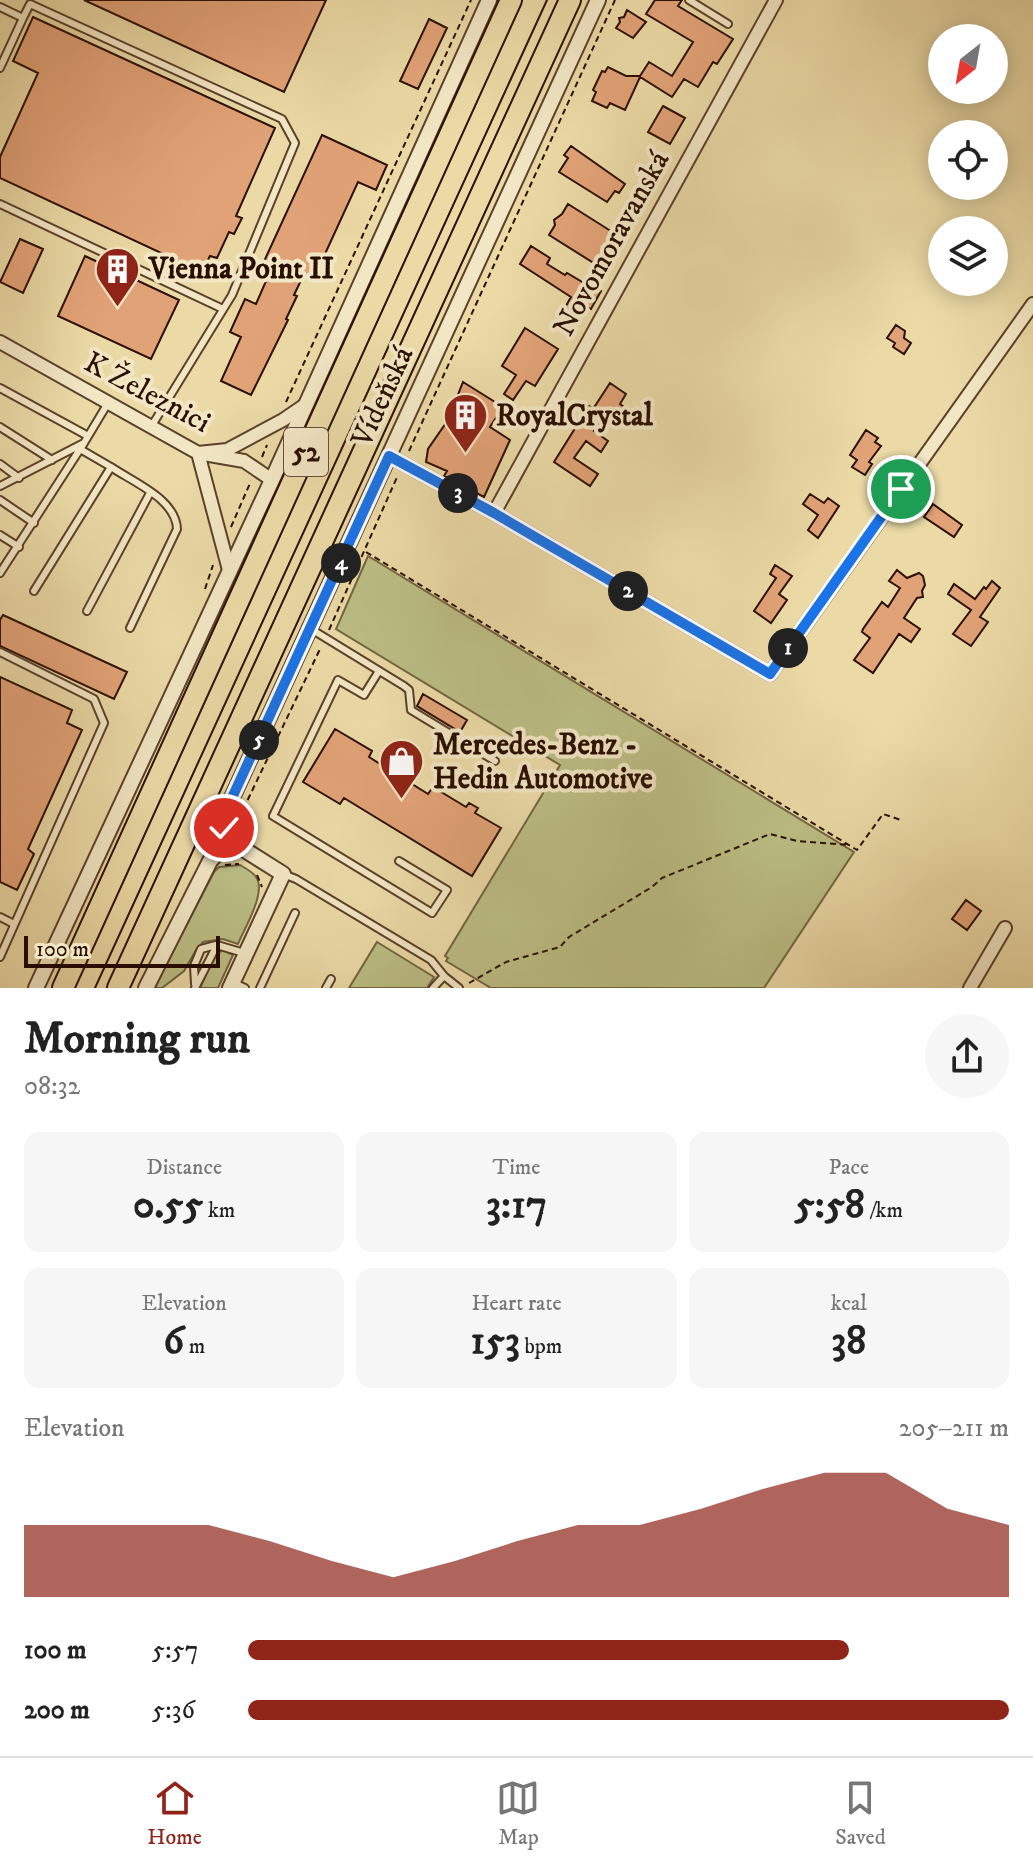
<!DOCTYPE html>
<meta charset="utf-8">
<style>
body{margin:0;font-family:"IM FELL DW Pica",serif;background:#f6f6f6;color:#222;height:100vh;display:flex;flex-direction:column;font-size:30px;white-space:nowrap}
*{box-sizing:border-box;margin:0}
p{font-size:26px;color:#767676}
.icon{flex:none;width:44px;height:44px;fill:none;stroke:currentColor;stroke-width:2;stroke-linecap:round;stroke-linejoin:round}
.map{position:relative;height:988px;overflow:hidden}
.drawer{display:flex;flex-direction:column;background:#fff;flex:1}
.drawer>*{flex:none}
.needle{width:52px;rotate:211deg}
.controls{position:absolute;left:928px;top:24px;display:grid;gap:16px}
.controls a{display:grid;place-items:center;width:80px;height:80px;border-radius:50%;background:#fff;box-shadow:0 4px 20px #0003;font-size:40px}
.scale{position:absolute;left:24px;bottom:20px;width:196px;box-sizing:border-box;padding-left:8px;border:4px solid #2a0e01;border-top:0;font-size:22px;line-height:28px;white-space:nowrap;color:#2a0e01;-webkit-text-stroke:6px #f2e7c5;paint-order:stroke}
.pin{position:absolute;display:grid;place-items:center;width:68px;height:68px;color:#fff;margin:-34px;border:4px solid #fff;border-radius:50%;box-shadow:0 2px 8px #0007}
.km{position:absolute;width:40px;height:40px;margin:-20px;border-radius:50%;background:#222;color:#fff;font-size:22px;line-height:40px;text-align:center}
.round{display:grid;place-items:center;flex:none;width:84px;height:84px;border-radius:42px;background:#f6f6f6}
.overview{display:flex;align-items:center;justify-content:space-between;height:136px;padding:0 24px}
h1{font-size:44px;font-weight:700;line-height:60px}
.stats{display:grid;grid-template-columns:repeat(3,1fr);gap:12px;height:136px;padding:8px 24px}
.stats div{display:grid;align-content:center;border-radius:16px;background:#f6f6f6;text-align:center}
.stats b{font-size:40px;font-weight:700}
.stats small{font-size:22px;font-weight:400}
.stats p{font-size:22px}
.chart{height:224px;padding:16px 24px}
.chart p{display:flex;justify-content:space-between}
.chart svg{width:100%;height:144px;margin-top:8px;fill:#8f2418;opacity:.7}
ul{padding:0 24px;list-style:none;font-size:26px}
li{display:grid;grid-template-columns:128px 96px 1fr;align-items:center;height:60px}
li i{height:20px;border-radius:10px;background:#8f2418}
.dock{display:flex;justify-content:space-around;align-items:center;height:112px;border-top:2px solid #e0e0e0;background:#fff;font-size:22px;color:#767676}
.dock a{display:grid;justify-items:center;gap:4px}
.dock .current{color:#8f2418}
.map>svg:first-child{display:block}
.green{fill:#bbbe84;stroke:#726642;stroke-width:2}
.building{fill:#e2a277;stroke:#2a0e01;stroke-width:2}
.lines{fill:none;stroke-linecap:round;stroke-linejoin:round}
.service-casing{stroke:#5a412a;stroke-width:10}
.minor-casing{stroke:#5a412a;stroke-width:16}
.tertiary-casing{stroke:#5a412a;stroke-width:18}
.trunk-casing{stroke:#2a0e01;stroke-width:24}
.path{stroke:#2a0e01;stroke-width:2;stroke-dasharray:6 4;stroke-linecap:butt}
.service{stroke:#f2e7c5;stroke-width:6}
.minor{stroke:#f2e7c5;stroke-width:12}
.tertiary{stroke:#f2e7c5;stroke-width:14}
.trunk{stroke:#ebdaa6;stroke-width:20}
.tram{stroke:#2a0e01;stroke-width:2}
.route-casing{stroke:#fff;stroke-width:16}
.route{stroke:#1a73e8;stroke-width:10}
.labels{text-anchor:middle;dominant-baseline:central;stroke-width:8;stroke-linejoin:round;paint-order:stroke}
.shield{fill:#f2e7c5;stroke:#664f3c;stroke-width:2}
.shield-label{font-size:28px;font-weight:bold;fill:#2a0e01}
.street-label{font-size:30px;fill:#2a0e01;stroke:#f2e7c5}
.poi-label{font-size:30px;font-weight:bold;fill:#2a0e01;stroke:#f2e7c5;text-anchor:start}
</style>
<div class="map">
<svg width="1033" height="988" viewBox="0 0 1033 988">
<rect width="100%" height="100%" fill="#ebdaa6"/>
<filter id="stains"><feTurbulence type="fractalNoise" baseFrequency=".0025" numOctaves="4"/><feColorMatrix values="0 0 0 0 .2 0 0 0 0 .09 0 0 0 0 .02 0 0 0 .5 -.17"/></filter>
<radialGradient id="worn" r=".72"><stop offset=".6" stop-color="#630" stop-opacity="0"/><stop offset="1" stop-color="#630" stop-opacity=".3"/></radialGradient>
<!-- green -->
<path class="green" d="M368,556L854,852L764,988H491L446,961L448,958L445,956L560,765L336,629Z
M240,865C245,868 253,872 256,877C267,892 244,929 238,944L223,939L203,942L196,950L184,971L162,988H154L214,872L219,867Z
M377,942L434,977L427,988H349Z
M223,950L233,955L218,988H200L214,956Z"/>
<!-- building -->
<path class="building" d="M84,0H326L284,92Z
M655,0H682L678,6L733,39L717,64L713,62L698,87L684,79L672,97L640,77L625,110L610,103L607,108L592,101L596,92L593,90L602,71L605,72L608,67L626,76H640L649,62L672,76L693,42L646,14Z
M627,10L646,22L633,38L616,28L620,22L619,18L624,17Z
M33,17L275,128L236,216L242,218L234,234L229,232L217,258L210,256L202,272L0,178V157L38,73L13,61Z
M429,19L447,28L418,89L400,81Z
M663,106L685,118L670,144L648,132Z
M322,135L387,165L376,190L358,182L314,278L304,274L294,295L297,296L286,319L288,320L251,395L221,381L241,337L230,332L245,299L256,304L270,272L261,268Z
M571,146L625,184L619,193L615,191L607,202L559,172L568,158L564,155Z
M568,204L625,240L608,272L549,235L555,225L554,220L562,214Z
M20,239L43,249L23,293L0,282Z
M531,246L550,258L547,264L565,275L567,273L584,283L586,281L601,291L591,309L584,305L571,328L558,320L571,297L520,264Z
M85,256L179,300L151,359L58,316Z
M896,325L905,331L904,338L911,343L904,354L893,347L895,343L887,338Z
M525,328L558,349L535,386L526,381L513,400L504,394L516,375L502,366Z
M463,382L503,407L490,427L510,440L484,497L444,476L447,471L426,462L428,449L448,420Z
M610,383L626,394L620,404L631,412L625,421L608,410L594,431L608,441L601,452L586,441L574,458L598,474L590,486L554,462L589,406L593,409Z
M866,430L878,438L875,442L881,446L869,462L872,464L865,475L852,467L857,460L850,455Z
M810,494L824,503L828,498L839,506L818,538L808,530L818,515L803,504Z
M933,504L962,525L954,537L924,517Z
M775,565L792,576L779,594L787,600L771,623L754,611L776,578L770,574Z
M897,570L907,578L919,573L923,576L925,585L922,591L923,597L917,598L904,618L920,629L911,642L899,634L873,673L854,660L870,638L862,632L863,629L882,602L888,607L900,588L889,581Z
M992,581L1000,588L980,617L988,622L971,646L953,634L971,610L948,594L954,584L975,599L984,587L986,589Z
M3,615L127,672L114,699L0,646V620Z
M0,677L72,710L67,723L82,730L28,849L34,854L17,890L0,882Z
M423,694L467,720L460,732L417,706Z
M335,729L372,751L369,757L428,794L433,787L466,807L469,803L478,808L475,813L501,828L472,876L344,798L340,804L303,782Z
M966,900L981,911L967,930L952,919Z"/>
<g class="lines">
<defs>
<path id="service" d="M689,0L728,24
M0,7L23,18L0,68
M23,18L30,4L282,119L295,143L232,295L151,427
M0,204L223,309
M0,388L88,436
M0,427L52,460
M0,464L19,478
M111,467C133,482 176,499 177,529L130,628
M0,486L84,443L108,403
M0,500L34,523
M0,535L19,547
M0,573L84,443
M34,591L111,467L80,449
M87,611L150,493
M311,629L404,686L409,690L411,710L495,761
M0,652L94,699L104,723L0,957
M379,671L364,695L338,680L273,816L432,913L447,890L399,861
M283,874L296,879L431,960L444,976L433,988
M0,917L14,924
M444,976L459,988
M232,982L245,988
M195,984L194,966L201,949L216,945
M195,988L217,945L244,953
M260,988L295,913
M326,988L331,979"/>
<path id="minor" d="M0,342L198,453L244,461L272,480
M389,456L494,513L770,674L1033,304
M494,513L776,0
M229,570L198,453L227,450L283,420L305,405
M970,988L1005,928"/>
<path id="tertiary" d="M229,840L224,828L225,813L598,0
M229,840L283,874L230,988
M36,988L272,480L489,0
M146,988L210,861L229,840"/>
<path id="trunk" d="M63,988L511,0
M118,988L570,0"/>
</defs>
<!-- service casing -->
<use href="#service" class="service-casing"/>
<!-- minor casing -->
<use href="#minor" class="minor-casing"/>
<!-- tertiary casing -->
<use href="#tertiary" class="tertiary-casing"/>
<!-- trunk casing -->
<use href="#trunk" class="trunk-casing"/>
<!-- path -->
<path class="path" d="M286,402L471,0
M409,451L615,0
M262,457L267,445
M231,527L251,481
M366,552L857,850L883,814L901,820
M205,589L213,565
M329,630L398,475
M239,818L321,647
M225,865L239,864
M257,875L262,887
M469,983L506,962L560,947L569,937L652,887L662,878L770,834L797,841L848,845"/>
<!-- service -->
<use href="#service" class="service"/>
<!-- minor -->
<use href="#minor" class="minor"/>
<!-- tertiary -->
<use href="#tertiary" class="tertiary"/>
<!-- trunk -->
<use href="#trunk" class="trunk"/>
<!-- tram -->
<path class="tram" d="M95,988L547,0"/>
</g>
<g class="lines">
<defs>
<path id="route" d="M224,828L225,813L389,456L494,513L770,674L901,489"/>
</defs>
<!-- route casing -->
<use href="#route" class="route-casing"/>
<!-- route -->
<use href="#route" class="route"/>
</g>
<!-- icons -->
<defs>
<symbol id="building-pin" viewBox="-11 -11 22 30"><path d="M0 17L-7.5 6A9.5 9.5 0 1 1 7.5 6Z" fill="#8f2418" stroke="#f2e7c5"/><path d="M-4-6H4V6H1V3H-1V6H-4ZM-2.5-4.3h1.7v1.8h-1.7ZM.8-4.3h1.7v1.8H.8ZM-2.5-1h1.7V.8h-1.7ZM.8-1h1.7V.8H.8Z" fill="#fff"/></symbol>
<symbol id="shop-pin" viewBox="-11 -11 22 30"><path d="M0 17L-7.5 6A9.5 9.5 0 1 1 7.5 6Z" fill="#8f2418" stroke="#f2e7c5"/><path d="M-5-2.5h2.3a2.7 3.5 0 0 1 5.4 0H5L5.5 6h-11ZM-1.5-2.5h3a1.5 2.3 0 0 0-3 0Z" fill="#fff"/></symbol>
</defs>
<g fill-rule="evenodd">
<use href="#building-pin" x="92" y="244" width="51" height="69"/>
<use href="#building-pin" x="440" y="390" width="51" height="69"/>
<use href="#shop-pin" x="376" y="736" width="51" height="69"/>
</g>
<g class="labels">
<!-- shield labels -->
<rect class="shield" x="284" y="428" width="44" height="48" rx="6"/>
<g class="shield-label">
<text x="306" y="452">52</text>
</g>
<!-- street labels -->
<g class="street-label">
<text transform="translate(612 244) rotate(-61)">Novomoravanská</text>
<text transform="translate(147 393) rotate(28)">K Železnici</text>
<text transform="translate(383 397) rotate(-65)">Vídeňská</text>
</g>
<!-- poi labels -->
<g class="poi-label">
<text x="149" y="269">Vienna Point II</text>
<text x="496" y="416">RoyalCrystal</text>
<text x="433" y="745">Mercedes-Benz -<tspan x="433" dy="34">Hedin Automotive</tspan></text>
</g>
</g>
<rect width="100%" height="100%" filter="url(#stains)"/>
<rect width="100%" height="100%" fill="url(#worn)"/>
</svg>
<div class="controls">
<a><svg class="needle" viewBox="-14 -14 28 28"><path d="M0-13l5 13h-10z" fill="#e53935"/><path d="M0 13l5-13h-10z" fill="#767676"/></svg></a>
<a><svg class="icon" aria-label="locate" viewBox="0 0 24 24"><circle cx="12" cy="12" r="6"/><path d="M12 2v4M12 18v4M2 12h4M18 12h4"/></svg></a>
<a><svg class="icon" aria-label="layers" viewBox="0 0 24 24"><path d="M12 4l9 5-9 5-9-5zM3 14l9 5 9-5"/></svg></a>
</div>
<div class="scale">100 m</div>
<div class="pin" style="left:901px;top:489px;background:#1e9e55"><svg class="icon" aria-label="arrive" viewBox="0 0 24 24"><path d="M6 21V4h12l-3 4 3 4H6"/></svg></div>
<div class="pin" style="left:224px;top:828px;background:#d93025"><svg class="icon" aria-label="check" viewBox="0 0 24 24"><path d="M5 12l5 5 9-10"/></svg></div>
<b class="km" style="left:788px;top:648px">1</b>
<b class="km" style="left:628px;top:591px">2</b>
<b class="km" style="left:458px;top:493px">3</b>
<b class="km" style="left:341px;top:563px">4</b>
<b class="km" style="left:259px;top:740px">5</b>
</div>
<section class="drawer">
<div class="overview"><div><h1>Morning run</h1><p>08:32</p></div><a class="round"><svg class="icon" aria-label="share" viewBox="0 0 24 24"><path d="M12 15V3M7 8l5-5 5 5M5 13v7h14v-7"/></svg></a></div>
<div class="stats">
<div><p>Distance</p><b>0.55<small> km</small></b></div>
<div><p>Time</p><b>3:17</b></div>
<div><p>Pace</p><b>5:58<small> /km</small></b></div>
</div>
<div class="stats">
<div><p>Elevation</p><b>6<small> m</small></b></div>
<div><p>Heart rate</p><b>153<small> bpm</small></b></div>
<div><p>kcal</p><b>38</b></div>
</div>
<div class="chart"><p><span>Elevation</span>205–211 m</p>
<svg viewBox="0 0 160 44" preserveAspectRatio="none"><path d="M0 44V22L10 22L20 22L30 22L40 27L50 33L60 38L70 33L80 27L90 22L100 22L110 17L120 11L130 6L140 6L150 17L160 22V44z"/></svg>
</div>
<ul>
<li><b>100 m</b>5:57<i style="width:79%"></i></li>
<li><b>200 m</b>5:36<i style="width:100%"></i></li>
</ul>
</section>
<nav class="dock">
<a class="current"><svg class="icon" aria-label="home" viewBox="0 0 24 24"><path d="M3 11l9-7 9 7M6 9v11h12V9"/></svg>Home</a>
<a><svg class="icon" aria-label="map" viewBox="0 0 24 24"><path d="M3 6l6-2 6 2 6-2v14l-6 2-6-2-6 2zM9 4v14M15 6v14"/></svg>Map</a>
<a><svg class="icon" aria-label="saved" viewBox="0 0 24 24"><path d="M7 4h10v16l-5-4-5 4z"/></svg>Saved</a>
</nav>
